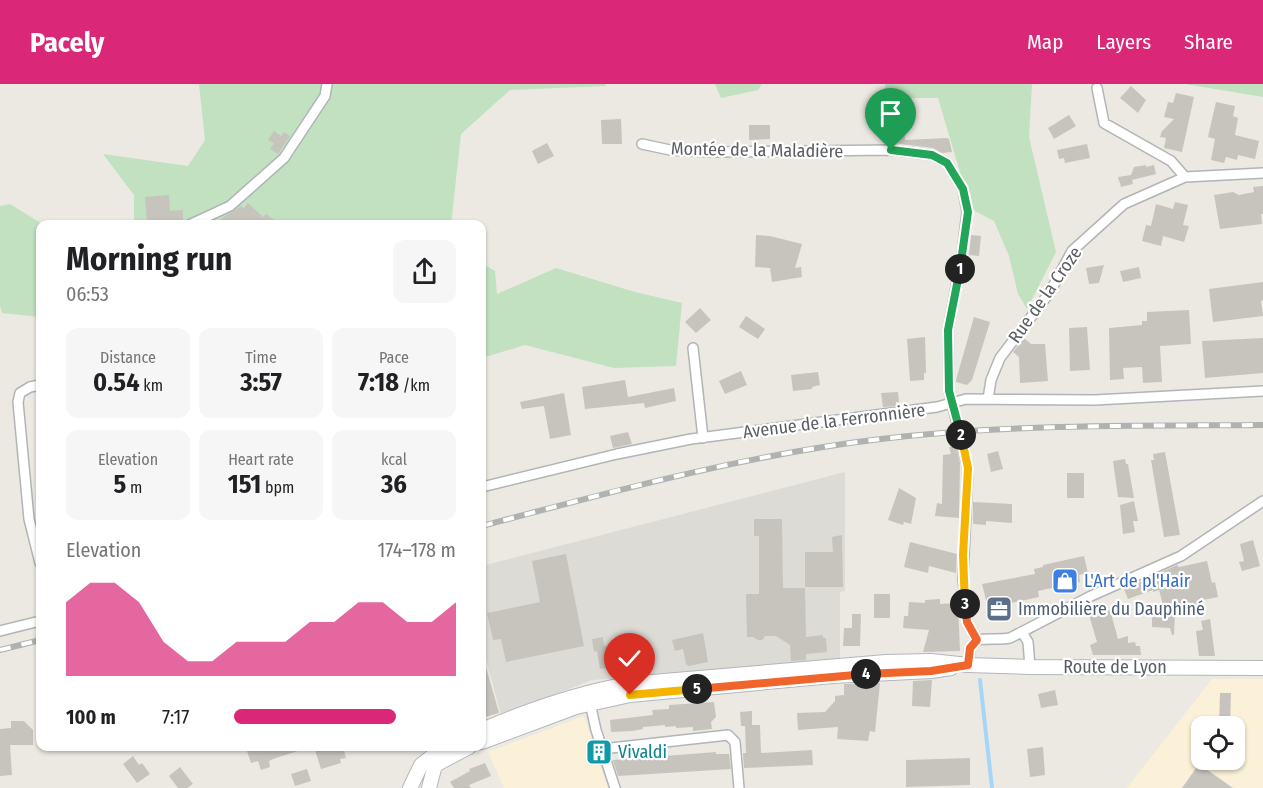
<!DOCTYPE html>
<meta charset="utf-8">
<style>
body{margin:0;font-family:"Fira Sans Condensed",sans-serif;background:#f6f6f6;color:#202124;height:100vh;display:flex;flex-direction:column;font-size:22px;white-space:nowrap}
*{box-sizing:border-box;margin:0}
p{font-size:20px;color:#757577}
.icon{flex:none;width:33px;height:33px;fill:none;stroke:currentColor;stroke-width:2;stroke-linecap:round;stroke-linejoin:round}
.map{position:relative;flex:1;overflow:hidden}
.sheet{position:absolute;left:36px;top:136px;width:450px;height:531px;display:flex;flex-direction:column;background:#fff;border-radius:12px;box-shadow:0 2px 4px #0004}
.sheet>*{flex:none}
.fabs{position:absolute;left:1191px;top:632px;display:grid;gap:12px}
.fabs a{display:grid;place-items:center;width:54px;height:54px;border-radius:12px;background:#fff;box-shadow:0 2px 4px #0004;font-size:30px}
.pin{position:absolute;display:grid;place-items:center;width:51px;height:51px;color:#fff;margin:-62px -26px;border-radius:50% 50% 50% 0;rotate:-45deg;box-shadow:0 0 6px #0007}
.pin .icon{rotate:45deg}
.km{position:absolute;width:30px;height:30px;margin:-15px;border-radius:50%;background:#222;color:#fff;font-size:16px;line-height:30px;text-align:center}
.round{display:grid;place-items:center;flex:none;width:63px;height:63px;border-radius:12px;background:#f6f6f6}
.overview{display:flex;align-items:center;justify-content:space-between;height:102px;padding:0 30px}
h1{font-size:33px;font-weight:700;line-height:45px}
.metrics{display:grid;grid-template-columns:repeat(3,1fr);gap:9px;height:102px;padding:6px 30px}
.metrics div{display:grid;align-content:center;border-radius:12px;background:#f6f6f6;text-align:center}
.metrics b{font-size:26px;font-weight:700}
.metrics small{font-size:16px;font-weight:400}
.metrics p{font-size:16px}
.chart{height:168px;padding:12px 30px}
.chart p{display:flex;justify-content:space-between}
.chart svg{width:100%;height:108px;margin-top:6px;fill:#db2777;opacity:.7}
ul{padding:0 30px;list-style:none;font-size:20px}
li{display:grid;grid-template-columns:96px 72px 1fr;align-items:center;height:45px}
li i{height:15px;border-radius:8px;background:#db2777}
header{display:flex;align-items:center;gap:36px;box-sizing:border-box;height:84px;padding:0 30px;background:#db2777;color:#fff}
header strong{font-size:28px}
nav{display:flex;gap:33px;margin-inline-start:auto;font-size:21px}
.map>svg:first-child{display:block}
.commercial{fill:#faf1d8;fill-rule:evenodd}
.industrial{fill:#dddbd6}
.green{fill:#c1e1c0}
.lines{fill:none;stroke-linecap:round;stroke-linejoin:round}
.stream{stroke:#a6d6f7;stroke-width:4}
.building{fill:#c7c4be}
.street-casing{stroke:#b2b4b8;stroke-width:12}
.secondary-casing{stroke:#b3b6bb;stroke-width:16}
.street{stroke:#fff;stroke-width:9}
.secondary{stroke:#fff;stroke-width:14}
.rail-casing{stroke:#b0b1b1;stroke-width:6}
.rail{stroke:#fff;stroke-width:4;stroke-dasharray:11;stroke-linecap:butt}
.split-1-casing{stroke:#fff;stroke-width:12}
.split-2-casing{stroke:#fff;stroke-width:12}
.split-3-casing{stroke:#fff;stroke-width:12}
.split-4-casing{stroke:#fff;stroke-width:12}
.split-5-casing{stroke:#fff;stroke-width:12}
.split-6-casing{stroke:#fff;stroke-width:12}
.split-1{stroke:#22a559;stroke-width:8}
.split-2{stroke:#22a559;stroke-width:8}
.split-3{stroke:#f5b400;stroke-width:8}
.split-4{stroke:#f0652b;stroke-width:8}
.split-5{stroke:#f0652b;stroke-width:8}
.split-6{stroke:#f5b400;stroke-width:8}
.labels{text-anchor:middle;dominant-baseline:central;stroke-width:4.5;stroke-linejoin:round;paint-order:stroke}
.street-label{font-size:18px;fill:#5a5d61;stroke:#fff}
.shop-label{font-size:18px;fill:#366cbe;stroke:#fff;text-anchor:start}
.service-label{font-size:18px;fill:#4e5e75;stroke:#fff;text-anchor:start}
.culture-label{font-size:18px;fill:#0d838f;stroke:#fff;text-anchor:start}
</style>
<header>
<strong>Pacely</strong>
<nav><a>Map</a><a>Layers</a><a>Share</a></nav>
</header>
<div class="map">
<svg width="1263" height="704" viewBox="0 0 1263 704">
<rect width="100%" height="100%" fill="#ece9e2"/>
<!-- commercial -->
<path class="commercial" d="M1212,595H1263V704H1127ZM1202,642H1234V675H1202Z
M584,632L608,704H504L488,668Z"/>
<!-- industrial -->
<path class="industrial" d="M845,388V507L840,508V577L592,596L501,631L482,560V482Z"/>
<!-- green -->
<path class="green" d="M199,0H606L605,2L510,6L461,50L451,141H134V111L103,70L188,82L205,56Z
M715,0H762L758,6L721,14Z
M885,0H1032L1029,53L1056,168L1027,225L1018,210L1009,172L994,137L971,125L938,14H887Z
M1185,0H1263V13Z
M10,120L44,141H40V233L2,229L0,222V122Z
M482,179L495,187L497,210L556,184L635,208L682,219L676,282L614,284L525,261L482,274Z"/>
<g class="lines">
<!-- stream -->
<path class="stream" d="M980,596L992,704"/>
</g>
<!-- building -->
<path class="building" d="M1131,2L1146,16L1138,29L1120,14Z
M1176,9L1194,13L1182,68L1164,64L1166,54L1160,53L1162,47L1174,35L1164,33L1168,18L1173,19Z
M1216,18L1235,22L1233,32L1238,34L1235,51L1259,57L1255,75L1238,71L1237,76L1226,73L1224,79L1211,76L1215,55L1208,53Z
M1069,31L1076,42L1054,55L1048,44Z
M894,34V40H904L905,56L947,54L949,55L952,68L942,69L933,64L893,59V48H875V35Z
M621,35L622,60H602L601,36Z
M749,41H770V55L749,56Z
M274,47L281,52L284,48L290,52L278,70L270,65L274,59L268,56Z
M547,59L554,72L538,80L532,67Z
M1087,60L1090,74L1065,79L1064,74L1059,75L1057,66Z
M1146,81V83L1154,81L1156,90L1132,96L1133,100L1121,103L1118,93L1131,91L1134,83Z
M1263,102V130H1261L1262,140L1220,145L1214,111L1233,108L1239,111L1254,108L1253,103Z
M169,111L170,127L183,126V136L147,139L145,113Z
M1175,118L1188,121L1183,141L1189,142L1184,158L1163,152L1161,162L1142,157L1146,141L1151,142L1156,120L1173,125Z
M248,119L263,133L266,130L282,141H229L221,135L241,122L244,124Z
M756,151L770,152L802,160L795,184L801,183L802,193L772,198L770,184L755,183Z
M971,151L981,152L979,172L969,171Z
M1104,181L1099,199L1089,200L1086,184Z
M1139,183L1141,194L1123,198L1120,187Z
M1263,198V216L1261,217L1263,232L1213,238L1209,205Z
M700,224L711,236L696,249L685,238Z
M1189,226L1191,260L1160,262L1162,298L1143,299L1142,283L1123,284L1124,295L1110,296L1109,244L1142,241V237H1147V228Z
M746,232L765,245L758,255L739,243Z
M974,233L990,238L972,296L967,301L956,298V296Z
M1087,243L1090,286L1070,287L1069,244Z
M925,253L926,289H924V296L910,297L907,255Z
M1024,254L1031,260H1045L1048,297L1020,299L1019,273L1013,268Z
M1263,254V289L1205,294L1202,257Z
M741,287L747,301L725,310L719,297Z
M818,288L820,301L812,303V305L793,307L791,291Z
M625,296L628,313L674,304L676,317L645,324L644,319L585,325L582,303Z
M898,308L899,318H896V322L883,323L881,309Z
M564,309L571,351L550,355L544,322L522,325L520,318Z
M628,348L632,360L613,364L610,352Z
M956,362L960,379L959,434L935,432L937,419L942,420L943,371L951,370L949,363Z
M998,367L1003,385L991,388L987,370Z
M1165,368L1180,451L1164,453L1151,376H1154L1153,370Z
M1125,375L1126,380H1128L1134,414L1118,413L1113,377Z
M1067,389H1084V414H1067Z
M899,404L916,414L911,440L904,438L903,441L888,436Z
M1134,417L1138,437H1133L1135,448L1123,450L1120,421Z
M973,418L1012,420V439L986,437V441L973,440Z
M754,435H782L783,504H805L806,553L823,551V554H826L827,568L806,570V576L791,577L790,561L776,552H765L762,556H758L753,553H747L746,510H759V452H754Z
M842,451L843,503H805V468H833L832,453Z
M1253,456L1260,482L1242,487L1239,478L1244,477L1240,460Z
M910,458L957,470L956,489L929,482L928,489L904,483Z
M566,470L584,562L506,578L501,555L493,556L487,529L540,518L532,477Z
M1084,472L1088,489L1079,491L1080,498L1038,507L1039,513L1006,520L1007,525L993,533L991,524H988L982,500L1035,490L1034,485L1043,483V481Z
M1207,477L1212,499L1215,498L1218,513L1198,517L1199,522L1175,527L1174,551H1172L1170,544L1152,543V527L1165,528L1159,506L1153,508V506L1128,515L1124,505L1177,481L1179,483Z
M874,510H890V534H874Z
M940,515V520L958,519L960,567L923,568L929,546L903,544L904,532H908L909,518L925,519V516Z
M1102,526H1110L1118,555L1128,552V559L1135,558L1136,562H1140L1141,571H1093L1090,561L1097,558L1089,531Z
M852,530H861L860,562H843L844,544H852Z
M1210,535L1215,572H1199L1196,547L1203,546L1201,537Z
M703,549L708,578L689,582L686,580L683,565L675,567L672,556Z
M603,553L604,562L616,559L617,566L633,563L636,577L600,585L597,567L594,568L592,555Z
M482,576H484L499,629L482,634Z
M932,596L930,623L912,622L913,597Z
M880,599L875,648L870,647L868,657L837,655L838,643L798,646L797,629L825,628L835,617V612L844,611V600Z
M1055,606L1058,621L1041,624L1038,610Z
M1220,609H1231L1230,642H1219Z
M714,618L716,633L711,638L712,645L693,647V643L676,644V642L665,643V641L643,643V645L632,647L611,648L610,636L653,631L652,626L669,625V621Z
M752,627V641H760L761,669L812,666L813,681L744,684L743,669H746L745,642H741L740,628Z
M11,637H24L33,646V661H10L12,691L0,692V645L11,644Z
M261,663H304V665L273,675L269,677L270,683L261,686L258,677L251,679L247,667Z
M326,663H343L346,674L340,675L341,679L321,685L315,666Z
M1043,663L1045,691L1030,693L1027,665Z
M716,668V670H729L731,685L618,692L613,676Z
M133,672L139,681L142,679L150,690L137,699L123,680Z
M970,674V701L906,703V676Z
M485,679L491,692L469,701L471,704H454L450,698L470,687L469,685Z
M1199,680L1233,704H1182Z
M180,683L193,700L187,704H178L169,692Z
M307,685L311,697L295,702L291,690Z"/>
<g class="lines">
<defs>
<path id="street" d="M1097,4L1104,39L1171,77L1185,93
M642,60L670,66L714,68L891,66L932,71L947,79L963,105L967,128L962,171L948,246L949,307L968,384L963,494L967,538L977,556
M189,141L230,122L284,74L325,12L327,0
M693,264L703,354
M40,301L30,303L20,309L18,318L29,435L40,479
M988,315L991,296L1000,274L1050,208L1072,167L1124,120L1185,93L1263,89
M482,403L617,370L691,355L937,323L966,315L1095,316L1263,307
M0,547L40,537
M1022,548L1028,558L1030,583
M977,556C988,554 999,556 1010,554L1091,512L1181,472L1263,417
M968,581L970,564L977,556
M590,619L596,646L615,704
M602,665L728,651L735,658L739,704"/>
<path id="secondary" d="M482,646C529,626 578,609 629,600L886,578L931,577L968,581L1030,583L1263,584
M482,658L576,623L630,611L832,592L931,587L951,584
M410,704L421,681L444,663
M429,704L435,681L469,663"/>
</defs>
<!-- street casing -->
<use href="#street" class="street-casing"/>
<!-- secondary casing -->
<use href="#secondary" class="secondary-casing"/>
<!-- street -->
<use href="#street" class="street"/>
<!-- secondary -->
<use href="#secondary" class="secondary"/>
<defs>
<path id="rail" d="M482,442C614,407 745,371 881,355C1008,340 1136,342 1263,341
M0,566L40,556"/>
</defs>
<!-- rail casing -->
<use href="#rail" class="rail-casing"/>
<!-- rail -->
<use href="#rail" class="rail"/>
</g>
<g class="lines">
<defs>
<path id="split-1" d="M891,66L932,71L947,79L963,105L968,128L960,185"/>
<path id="split-2" d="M960,185L948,246L949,307L961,351"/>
<path id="split-3" d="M961,351L968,384L963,471L965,520"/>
<path id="split-4" d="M866,590L931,587L968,581L970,564L977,556L967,538L965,520"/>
<path id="split-5" d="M697,605L866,590"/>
<path id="split-6" d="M630,611L697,605"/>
</defs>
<!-- split-1 casing -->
<use href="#split-1" class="split-1-casing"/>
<!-- split-2 casing -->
<use href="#split-2" class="split-2-casing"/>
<!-- split-3 casing -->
<use href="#split-3" class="split-3-casing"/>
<!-- split-4 casing -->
<use href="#split-4" class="split-4-casing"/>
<!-- split-5 casing -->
<use href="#split-5" class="split-5-casing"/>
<!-- split-6 casing -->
<use href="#split-6" class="split-6-casing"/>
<!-- split-1 -->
<use href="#split-1" class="split-1"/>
<!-- split-2 -->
<use href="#split-2" class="split-2"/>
<!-- split-3 -->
<use href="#split-3" class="split-3"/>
<!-- split-4 -->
<use href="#split-4" class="split-4"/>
<!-- split-5 -->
<use href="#split-5" class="split-5"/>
<!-- split-6 -->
<use href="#split-6" class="split-6"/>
</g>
<!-- icons -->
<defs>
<symbol id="shop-square" viewBox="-11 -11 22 22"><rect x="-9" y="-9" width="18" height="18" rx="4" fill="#3f7fe0" stroke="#fff"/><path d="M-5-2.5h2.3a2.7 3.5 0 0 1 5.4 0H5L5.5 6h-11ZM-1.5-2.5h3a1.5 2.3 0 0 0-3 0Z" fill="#fff"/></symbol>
<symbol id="office-square" viewBox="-11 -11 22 22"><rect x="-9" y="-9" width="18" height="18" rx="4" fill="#5c6f8a" stroke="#fff"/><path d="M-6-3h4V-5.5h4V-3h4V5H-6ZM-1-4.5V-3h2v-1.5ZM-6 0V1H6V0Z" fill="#fff"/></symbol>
<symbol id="building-square" viewBox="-11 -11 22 22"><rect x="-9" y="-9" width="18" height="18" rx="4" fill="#0f9aa8" stroke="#fff"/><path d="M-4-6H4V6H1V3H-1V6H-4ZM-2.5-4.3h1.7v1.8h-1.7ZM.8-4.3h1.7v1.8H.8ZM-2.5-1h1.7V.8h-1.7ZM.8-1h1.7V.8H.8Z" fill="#fff"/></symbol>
</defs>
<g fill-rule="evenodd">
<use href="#shop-square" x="1050" y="482" width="30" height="30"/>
<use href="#office-square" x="984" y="510" width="30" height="30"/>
<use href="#building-square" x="584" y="653" width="30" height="30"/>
</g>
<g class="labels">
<!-- street labels -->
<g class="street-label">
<text transform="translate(757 66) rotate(1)">Montée de la Maladière</text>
<text transform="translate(1045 211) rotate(-55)">Rue de la Croze</text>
<text transform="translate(834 337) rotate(-7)">Avenue de la Ferronnière</text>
<text x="1115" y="583">Route de Lyon</text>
</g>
<!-- shop labels -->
<g class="shop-label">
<text x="1084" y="497">L'Art de pl'Hair</text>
</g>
<!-- service labels -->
<g class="service-label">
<text x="1018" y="525">Immobilière du Dauphiné</text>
</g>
<!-- culture labels -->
<g class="culture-label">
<text x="618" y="668">Vivaldi</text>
</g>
</g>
</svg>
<div class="fabs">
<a><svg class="icon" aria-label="locate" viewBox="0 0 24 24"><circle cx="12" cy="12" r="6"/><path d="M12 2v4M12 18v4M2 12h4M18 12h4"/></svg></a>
</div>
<div class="pin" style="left:891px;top:66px;background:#1e9e55"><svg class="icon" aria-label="arrive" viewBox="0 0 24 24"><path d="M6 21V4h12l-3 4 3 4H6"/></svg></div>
<div class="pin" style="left:630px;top:611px;background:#d93025"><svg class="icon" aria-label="check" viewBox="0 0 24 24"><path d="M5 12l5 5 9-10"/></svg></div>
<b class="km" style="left:960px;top:185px">1</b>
<b class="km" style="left:961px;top:351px">2</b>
<b class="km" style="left:965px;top:520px">3</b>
<b class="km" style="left:866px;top:590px">4</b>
<b class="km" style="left:697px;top:605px">5</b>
<section class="sheet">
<div class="overview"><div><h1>Morning run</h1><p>06:53</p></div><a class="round"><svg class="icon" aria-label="share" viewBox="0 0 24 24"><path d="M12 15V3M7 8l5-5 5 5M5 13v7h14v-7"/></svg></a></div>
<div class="metrics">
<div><p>Distance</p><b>0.54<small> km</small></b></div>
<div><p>Time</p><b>3:57</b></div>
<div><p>Pace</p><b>7:18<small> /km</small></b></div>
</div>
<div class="metrics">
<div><p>Elevation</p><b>5<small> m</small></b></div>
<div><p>Heart rate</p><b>151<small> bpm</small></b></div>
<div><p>kcal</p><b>36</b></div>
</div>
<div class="chart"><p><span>Elevation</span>174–178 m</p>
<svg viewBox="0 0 160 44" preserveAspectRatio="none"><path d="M0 44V14L10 6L20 6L30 14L40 30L50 38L60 38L70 30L80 30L90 30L100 22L110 22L120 14L130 14L140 22L150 22L160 14V44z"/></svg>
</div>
<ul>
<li><b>100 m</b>7:17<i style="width:73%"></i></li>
</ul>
</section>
</div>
